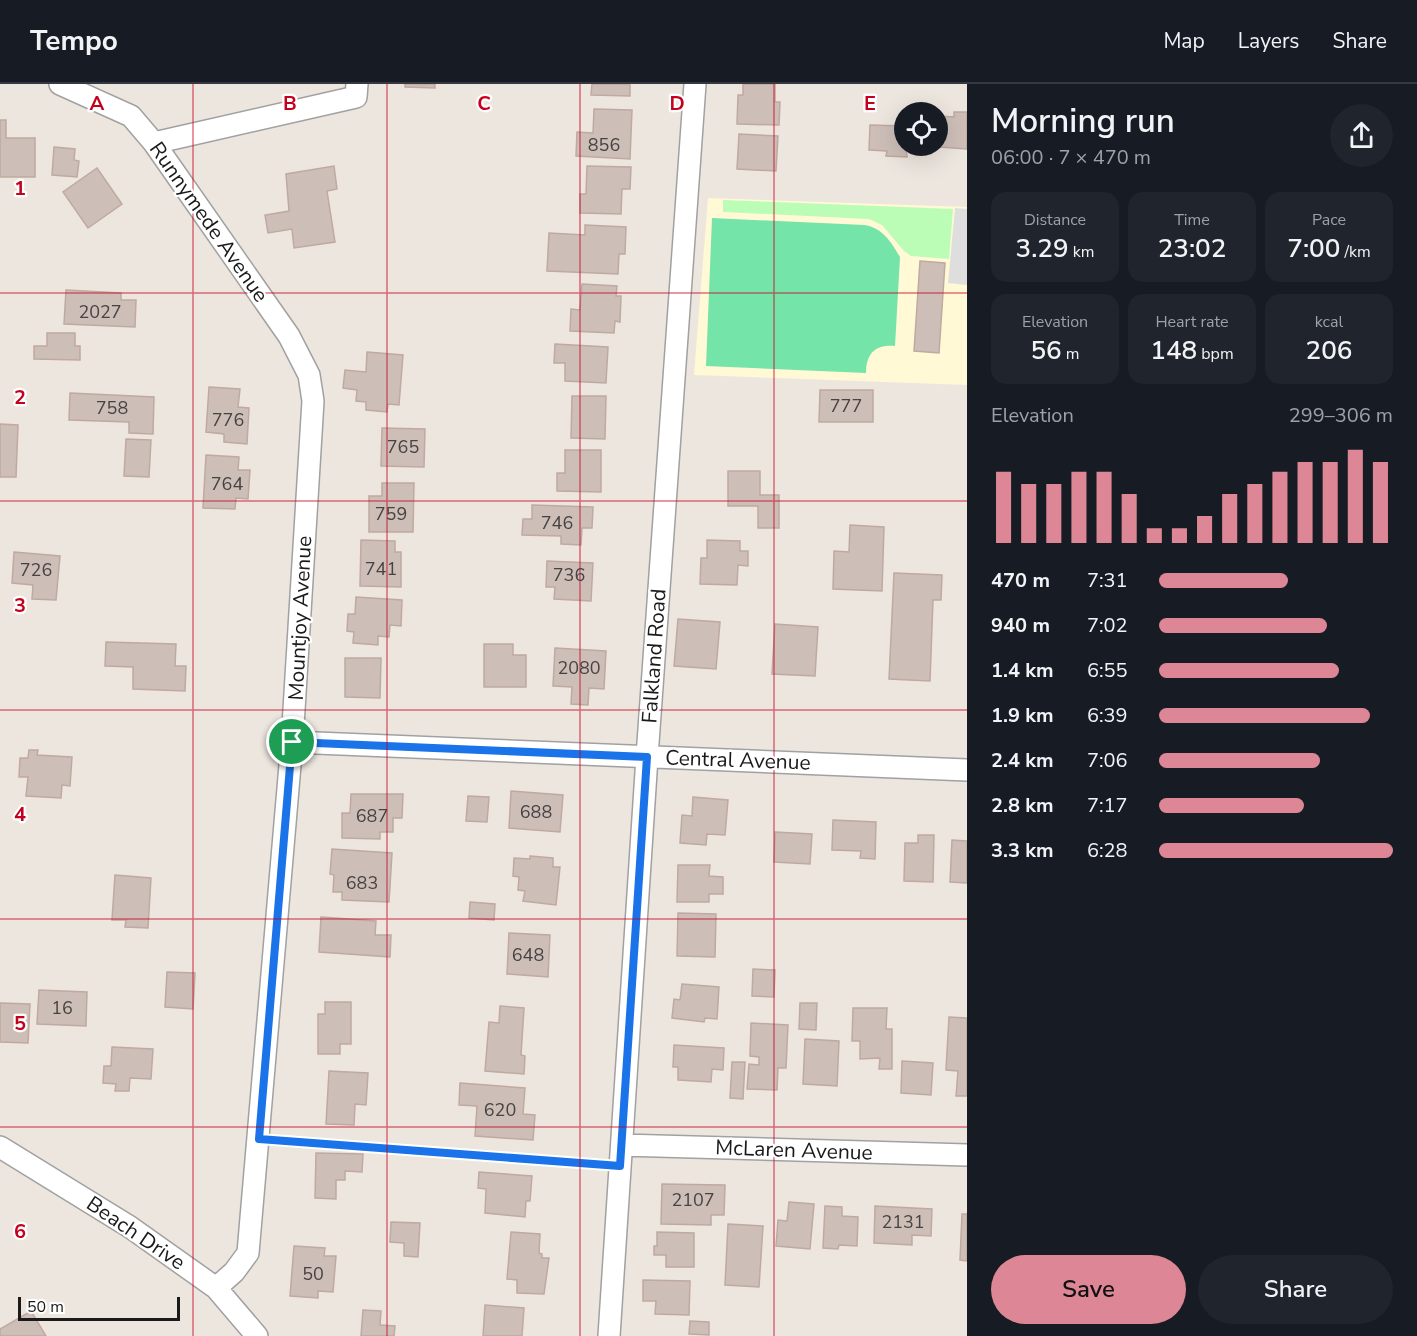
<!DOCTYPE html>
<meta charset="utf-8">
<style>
body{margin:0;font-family:"Nunito Sans",sans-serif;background:#20242c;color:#f1f3f6;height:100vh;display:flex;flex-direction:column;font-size:22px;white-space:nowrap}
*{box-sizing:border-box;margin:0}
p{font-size:20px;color:#9ea1a6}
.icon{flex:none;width:33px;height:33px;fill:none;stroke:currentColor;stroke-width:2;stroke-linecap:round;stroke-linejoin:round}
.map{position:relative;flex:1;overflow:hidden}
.side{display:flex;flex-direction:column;background:#171b24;width:450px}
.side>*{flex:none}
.tools{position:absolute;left:894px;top:18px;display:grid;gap:12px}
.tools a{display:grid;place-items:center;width:54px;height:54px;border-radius:50%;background:#171b24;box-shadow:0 6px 24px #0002;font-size:30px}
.scale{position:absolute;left:18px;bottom:15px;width:162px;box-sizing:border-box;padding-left:6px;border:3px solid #1a1a1a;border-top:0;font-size:16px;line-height:21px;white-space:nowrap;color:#1a1a1a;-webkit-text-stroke:4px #fff;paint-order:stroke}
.pin{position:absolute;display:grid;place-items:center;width:51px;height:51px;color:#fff;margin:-26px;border:3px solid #fff;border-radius:50%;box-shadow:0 2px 6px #0007}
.round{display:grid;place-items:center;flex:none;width:63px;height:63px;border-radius:32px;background:#20242c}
.summary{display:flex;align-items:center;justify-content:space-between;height:102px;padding:0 24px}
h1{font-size:33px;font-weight:600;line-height:45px}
.stats{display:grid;grid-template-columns:repeat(3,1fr);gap:9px;height:102px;padding:6px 24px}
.stats div{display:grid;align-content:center;border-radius:15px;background:#20242c;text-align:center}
.stats b{font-size:26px;font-weight:600}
.stats small{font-size:16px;font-weight:400}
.stats p{font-size:16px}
.chart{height:168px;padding:12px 24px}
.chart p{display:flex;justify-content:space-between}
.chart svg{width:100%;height:108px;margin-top:6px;stroke:#dd8695;stroke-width:6}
.cta{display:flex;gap:12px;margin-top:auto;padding:12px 24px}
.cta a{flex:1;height:69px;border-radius:36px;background:#dd8695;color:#111;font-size:24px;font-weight:600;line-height:69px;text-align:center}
.cta a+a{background:#20242c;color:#f1f3f6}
ul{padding:0 24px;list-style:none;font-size:20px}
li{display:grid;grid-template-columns:96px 72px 1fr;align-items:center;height:45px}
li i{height:15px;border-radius:8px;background:#dd8695}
header{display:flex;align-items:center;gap:36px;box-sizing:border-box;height:84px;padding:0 30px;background:#171b24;border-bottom:2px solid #363941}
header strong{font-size:28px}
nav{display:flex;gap:33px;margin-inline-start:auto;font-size:21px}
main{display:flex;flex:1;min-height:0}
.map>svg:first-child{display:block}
.education{fill:#fff9d6}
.park{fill:#bbfdb6}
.pitch{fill:#75e4a8}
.parking{fill:#dedede}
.building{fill:#cdbeb8;stroke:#c0a9a0;stroke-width:1.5}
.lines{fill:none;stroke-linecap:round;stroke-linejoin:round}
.minor-casing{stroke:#a1a1a1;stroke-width:24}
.path{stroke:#ff5e66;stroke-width:4;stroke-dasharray:3 3;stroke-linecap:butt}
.minor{stroke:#fff;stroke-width:21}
.route-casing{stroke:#fff;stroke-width:12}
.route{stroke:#1a73e8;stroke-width:8}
.grid{fill:none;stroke:#c5001e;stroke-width:1.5;stroke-opacity:0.55}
.labels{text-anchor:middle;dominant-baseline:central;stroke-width:4.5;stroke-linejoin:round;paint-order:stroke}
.number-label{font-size:18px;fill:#474342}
.street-label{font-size:21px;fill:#1a1a1a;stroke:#fff}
.grid-label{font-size:20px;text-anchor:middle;font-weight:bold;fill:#c5001e;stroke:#fff;stroke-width:4.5;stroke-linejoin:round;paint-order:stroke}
</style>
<header>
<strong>Tempo</strong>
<nav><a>Map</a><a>Layers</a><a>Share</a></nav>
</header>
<main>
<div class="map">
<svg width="967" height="1252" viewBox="0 0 967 1252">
<rect width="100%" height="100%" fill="#ede6df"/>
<!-- education -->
<path class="education" d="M708,114L967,123V301L694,291Z"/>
<!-- park -->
<path class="park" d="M723,116L953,125L949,175L911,172L904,167L882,141L869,135L723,128Z"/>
<!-- pitch -->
<path class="pitch" d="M712,134L864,141C882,143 892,159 900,173L895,262C875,260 866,270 866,289L706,282Z"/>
<!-- parking -->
<path class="parking" d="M955,124L967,125V201L948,199Z"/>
<!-- building -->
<path class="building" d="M405,0H435V4L405,3Z
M592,0H630V12L591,11Z
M743,0H775V18H780L779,41L737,40L738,11H743Z
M594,25L632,26L630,75L576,72L577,48L593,49Z
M954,28H967V65L939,63L941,32L954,33Z
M0,36H6V54H35V93H0Z
M870,41L904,42L907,73L886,72L887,67L869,66Z
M739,50L778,52L776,87L737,85Z
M54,63L75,65L74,76L79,77L77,93L52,91Z
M334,82L337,105L327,107L335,158L294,164L292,145L268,149L265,131L289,127L286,90Z
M587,82L631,83L630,105H622L621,130L580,129V110H586Z
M97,84L122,120L88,144L63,108Z
M585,141L626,143L625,170H619L618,190L547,187L549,149L585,151Z
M920,177L945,179L939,269L914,267Z
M582,200L617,202L616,212H621L620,238L615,237L614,249L570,247L571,225L580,226Z
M66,206L121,209V216H136L135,243L64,240Z
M47,249H75V262H80V276L34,275V262H47Z
M555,260L608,263L606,299L565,297V279H554Z
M367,268L403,271L399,321L388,320L387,328L366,326V318L356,317L357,306L343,304L345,286L366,288Z
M209,303L240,305L238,323L249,324L247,360L224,358V350L206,348Z
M820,306H873V338H819Z
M70,309L154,313L153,350L129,349V338L69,336Z
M572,312H606L605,355L571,354Z
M0,340L18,341L16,393H0Z
M382,344L425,345L424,383L381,382Z
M126,355L151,356L149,393L124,392Z
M565,366H601V408L557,407V389H565Z
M206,371L239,373L238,386H250L248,415L236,414L235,425L203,424Z
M728,387H760V411H779V444H758V422H728Z
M382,399H414L413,448H369V412H382Z
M532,421L593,423L592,444H582L581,461L561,460V452L522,451L523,435H532Z
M850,441L884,443L882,507L833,505L834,467L849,468Z
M361,456L395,457V468H401V503L360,502Z
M707,456L740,457V467H748V482L738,481L737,501L700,500L701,474H707Z
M14,468L60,472L56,516L32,515L33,501L12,499Z
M547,477L593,479L591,517L554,515L555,503H546Z
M894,489L942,491L941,516H933L930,597L889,595Z
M356,513L402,516L401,542L390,541L389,553L378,552V561L353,559L354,548L347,547L348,530H355Z
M678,535L720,538L716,585L674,582Z
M775,540L818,543L815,592L772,590Z
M106,558L176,560L175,582H186L185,607L133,605V583L105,582Z
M484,560H513V571H526V603H484Z
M555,564L606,567L604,605L589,604L588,621L571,620L572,603L553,602Z
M345,574H381L380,614L345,613Z
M29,666H38L37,671L72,673L70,702L62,701L61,714L26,712L28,693H19L20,674H28Z
M511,707L563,711L560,748L509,744Z
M351,710H403L402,734H393V748H380V755L342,754V729H350Z
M468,712L489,713L487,738L466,737Z
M693,713L728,716L725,751L707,750L706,761L680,759L682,731L692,732Z
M833,736L876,738L875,775L860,774L861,767L832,766Z
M775,748L812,750L810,780L774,778Z
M918,751H934L933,798L904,797L905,759H918Z
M952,756L967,757V799L950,798Z
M332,765L392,769L389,818L342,816V808H333L334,791L330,790Z
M530,772L553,774V783H560L556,821L523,817L525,807L518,806L519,793L513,792L514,774L530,775Z
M678,781H710L709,792L723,793V810H709V818H677Z
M115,791L151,794L148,844L125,843L126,836H112Z
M470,818L495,820L494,836L469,834Z
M678,829L716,830L715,873L677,872Z
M321,833L376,837L375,851H391L390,873L319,868Z
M509,849L550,851L548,893L507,890Z
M753,885L775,886L774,913L752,912Z
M167,888L195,889L193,925L165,923Z
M682,900L719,903L717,935L705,934L704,938L672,934L674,915L680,916Z
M39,906L87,908L86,942L37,940Z
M325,918H351V960H340V970H318V930H325Z
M0,919L30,920L28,959L0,958Z
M800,919H817L816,946L799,945Z
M500,922L524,924L521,971L525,972L524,990L485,987L489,938L499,939Z
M853,924H887L886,945H892V985H879L880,974L860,975V957H852Z
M949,933L967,934V1012H956L958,987L946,986Z
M751,939L788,941L786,984H778L777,1006L747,1005L749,980L759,981V973L750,972Z
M805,955L839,957L837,1002L803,1000Z
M674,961L724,964L723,986L712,985L711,998L678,996V983H673Z
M112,963L153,965L151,995L130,994L129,1007H115L116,1000L103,999L104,982H111Z
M902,977L933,979L931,1011L901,1009Z
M732,978H745L743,1015L730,1014Z
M329,987L368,989L366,1021L355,1020L354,1041L326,1040Z
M460,999L525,1004L523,1030L535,1031L533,1056L475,1052L477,1022L459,1021Z
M316,1069L363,1070L362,1088L345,1087V1096H336V1115L315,1114Z
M479,1088L532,1092L530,1117H526L525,1133L485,1129L486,1105L478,1104Z
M662,1100L725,1101L724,1131H711V1141L661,1140Z
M789,1118L814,1120L810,1165L776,1162L778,1136L787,1137Z
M825,1122L842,1123V1132L858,1133L857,1162L839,1161L838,1165L823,1164Z
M875,1122L932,1125L931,1152L912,1151V1161L874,1159Z
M962,1130H967V1177L960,1176Z
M391,1138L420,1139L418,1173L404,1172V1159L390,1158Z
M728,1140L763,1142L759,1203L725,1201Z
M511,1148L540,1150L539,1169L542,1170V1174H549L544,1210L517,1209V1196L507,1195Z
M657,1148L694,1149V1183H666V1171H654V1162H657Z
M294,1162L325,1164L324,1172H336L333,1208L318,1207V1214L290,1212Z
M643,1196L690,1197L689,1231L655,1230L656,1217H643Z
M485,1221L524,1224L522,1252H483Z
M363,1226L381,1227L380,1241L395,1242L394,1252H361Z
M31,1227L46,1252H0V1245Z
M690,1237L709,1238V1251L689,1250Z"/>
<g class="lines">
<defs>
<path id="minor" d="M60,0L131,32L154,59L289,252L309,291L313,317L292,658L248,1169L234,1188L216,1204
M154,59L356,13L357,0
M292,658L967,686
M622,1061L967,1071
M0,1063L130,1143L216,1204L257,1252
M609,1252L647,673L695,0"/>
</defs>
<!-- minor casing -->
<use href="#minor" class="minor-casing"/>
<!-- path -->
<path class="path" d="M277,1056L602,1080"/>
<!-- minor -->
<use href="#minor" class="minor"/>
</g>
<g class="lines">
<defs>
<path id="route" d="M292,658L647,673L620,1082L259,1055Z"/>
</defs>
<!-- route casing -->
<use href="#route" class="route-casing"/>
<!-- route -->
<use href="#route" class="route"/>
</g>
<!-- grid -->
<path class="grid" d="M193,0V1252M387,0V1252M580,0V1252M774,0V1252M0,209H967M0,417H967M0,626H967M0,835H967M0,1043H967"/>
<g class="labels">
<!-- number labels -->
<g class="number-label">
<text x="604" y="61">856</text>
<text x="100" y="228">2027</text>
<text x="846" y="322">777</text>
<text x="112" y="324">758</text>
<text x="228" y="336">776</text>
<text x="403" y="363">765</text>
<text x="227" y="400">764</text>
<text x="391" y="430">759</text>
<text x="557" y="439">746</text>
<text x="381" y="485">741</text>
<text x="36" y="486">726</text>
<text x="569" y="491">736</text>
<text x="579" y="584">2080</text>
<text x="536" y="728">688</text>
<text x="372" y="732">687</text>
<text x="362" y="799">683</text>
<text x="528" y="871">648</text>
<text x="62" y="924">16</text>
<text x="500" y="1026">620</text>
<text x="693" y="1116">2107</text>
<text x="903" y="1138">2131</text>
<text x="313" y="1190">50</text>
</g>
<!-- street labels -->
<g class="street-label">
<text transform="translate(209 138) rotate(55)">Runnymede Avenue</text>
<text transform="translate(300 534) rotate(-87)">Mountjoy Avenue</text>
<text transform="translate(654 572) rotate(-86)">Falkland Road</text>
<text transform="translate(738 676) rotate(2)">Central Avenue</text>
<text transform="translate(794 1066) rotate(2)">McLaren Avenue</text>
<text transform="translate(136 1149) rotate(34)">Beach Drive</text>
</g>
</g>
<g class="grid-label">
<text x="97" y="26">A</text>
<text x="290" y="26">B</text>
<text x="484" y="26">C</text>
<text x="677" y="26">D</text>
<text x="870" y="26">E</text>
<text x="20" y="111">1</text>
<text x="20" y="320">2</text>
<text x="20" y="528">3</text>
<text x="20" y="737">4</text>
<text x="20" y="946">5</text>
<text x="20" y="1154">6</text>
</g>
</svg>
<div class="tools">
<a><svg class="icon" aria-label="locate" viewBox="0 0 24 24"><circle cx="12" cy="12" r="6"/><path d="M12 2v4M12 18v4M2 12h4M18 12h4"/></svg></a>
</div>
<div class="scale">50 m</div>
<div class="pin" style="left:292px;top:658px;background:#1e9e55"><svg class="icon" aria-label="arrive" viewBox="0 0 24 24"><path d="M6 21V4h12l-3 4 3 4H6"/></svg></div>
</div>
<section class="side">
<div class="summary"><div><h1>Morning run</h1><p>06:00 · 7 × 470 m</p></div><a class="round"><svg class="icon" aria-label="share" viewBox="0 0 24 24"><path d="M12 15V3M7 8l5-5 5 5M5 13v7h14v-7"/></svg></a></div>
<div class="stats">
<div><p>Distance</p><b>3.29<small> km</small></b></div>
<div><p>Time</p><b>23:02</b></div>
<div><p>Pace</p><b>7:00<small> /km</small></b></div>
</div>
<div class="stats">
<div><p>Elevation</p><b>56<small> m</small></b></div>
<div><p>Heart rate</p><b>148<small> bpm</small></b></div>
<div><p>kcal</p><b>206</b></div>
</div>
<div class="chart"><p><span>Elevation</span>299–306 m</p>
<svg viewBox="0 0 160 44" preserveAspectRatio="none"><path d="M5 44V15M15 44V20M25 44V20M35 44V15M45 44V15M55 44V24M65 44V38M75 44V38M85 44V33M95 44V24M105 44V20M115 44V15M125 44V11M135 44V11M145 44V6M155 44V11"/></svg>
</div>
<ul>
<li><b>470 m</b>7:31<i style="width:55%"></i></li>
<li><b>940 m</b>7:02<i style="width:72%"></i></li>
<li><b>1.4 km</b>6:55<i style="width:77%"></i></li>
<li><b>1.9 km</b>6:39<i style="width:90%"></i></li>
<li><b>2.4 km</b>7:06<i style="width:69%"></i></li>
<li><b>2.8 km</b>7:17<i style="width:62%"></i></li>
<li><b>3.3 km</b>6:28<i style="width:100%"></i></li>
</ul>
<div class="cta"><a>Save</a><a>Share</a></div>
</section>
</main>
